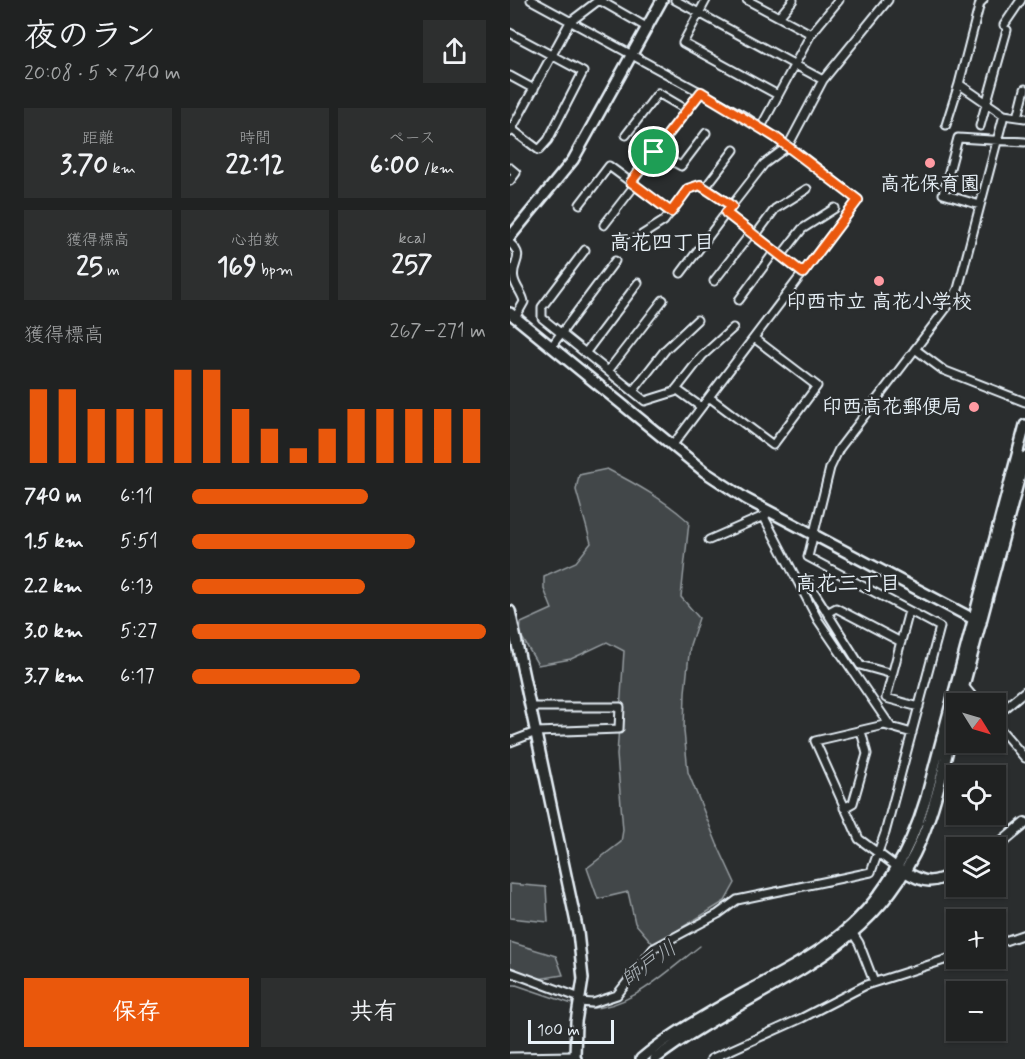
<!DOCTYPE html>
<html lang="ja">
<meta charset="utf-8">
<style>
body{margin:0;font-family:Mynerve,"Klee One",sans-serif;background:#2d2f2f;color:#f1f3f6;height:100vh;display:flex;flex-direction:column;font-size:22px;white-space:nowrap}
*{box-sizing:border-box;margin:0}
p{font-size:20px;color:#a2a4a5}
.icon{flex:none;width:33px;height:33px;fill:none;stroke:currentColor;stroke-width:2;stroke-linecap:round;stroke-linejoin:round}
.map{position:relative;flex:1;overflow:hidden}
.side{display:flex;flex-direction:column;background:#202222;width:510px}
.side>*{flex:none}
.needle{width:39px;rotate:127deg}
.fabs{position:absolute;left:436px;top:693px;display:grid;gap:12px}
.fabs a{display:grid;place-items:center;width:60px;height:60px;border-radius:0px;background:#202222;box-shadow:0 2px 4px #0004,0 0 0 2px #3d3f40;font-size:30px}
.scale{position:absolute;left:18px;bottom:15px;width:86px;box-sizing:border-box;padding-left:6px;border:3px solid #e8f1f8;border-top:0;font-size:16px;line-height:21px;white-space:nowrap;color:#e8f1f8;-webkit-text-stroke:4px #2a2d2e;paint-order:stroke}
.pin{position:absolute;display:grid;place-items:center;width:51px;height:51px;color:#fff;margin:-26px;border:3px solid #fff;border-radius:50%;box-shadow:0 2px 6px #0007}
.round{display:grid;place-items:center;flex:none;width:63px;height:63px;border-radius:0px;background:#2d2f2f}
.headline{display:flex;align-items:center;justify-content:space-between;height:102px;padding:0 24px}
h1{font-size:33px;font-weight:700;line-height:45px}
.figures{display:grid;grid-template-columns:repeat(3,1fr);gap:9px;height:102px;padding:6px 24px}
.figures div{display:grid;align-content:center;border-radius:0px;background:#2d2f2f;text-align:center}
.figures b{font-size:26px;font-weight:700}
.figures small{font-size:16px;font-weight:400}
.figures p{font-size:16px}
.chart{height:168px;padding:12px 24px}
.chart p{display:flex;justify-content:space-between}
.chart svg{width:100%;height:108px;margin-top:6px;stroke:#ea580c;stroke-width:6}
.cta{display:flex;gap:12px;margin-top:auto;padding:12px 24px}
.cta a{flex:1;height:69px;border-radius:0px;background:#ea580c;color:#fff;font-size:24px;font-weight:700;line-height:69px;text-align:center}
.cta a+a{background:#2d2f2f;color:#f1f3f6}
ul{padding:0 24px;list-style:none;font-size:20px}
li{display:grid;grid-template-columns:96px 72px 1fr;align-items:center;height:45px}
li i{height:15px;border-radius:8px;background:#ea580c}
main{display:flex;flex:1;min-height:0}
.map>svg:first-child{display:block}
.green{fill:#424648;stroke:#959ca0;stroke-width:1.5}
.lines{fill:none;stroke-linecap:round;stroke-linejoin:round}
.stream{stroke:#989fa3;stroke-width:1.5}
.street-casing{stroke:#e8f1f8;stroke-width:11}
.secondary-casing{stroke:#e8f1f8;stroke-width:14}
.street{stroke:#2a2d2e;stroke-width:7}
.secondary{stroke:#2a2d2e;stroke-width:9}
.route-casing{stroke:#fff;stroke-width:12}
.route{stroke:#ea580c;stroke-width:8}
.poi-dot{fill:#ff9aa2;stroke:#2a2d2e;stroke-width:2}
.labels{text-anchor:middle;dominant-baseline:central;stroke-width:5;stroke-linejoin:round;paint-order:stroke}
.poi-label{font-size:20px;font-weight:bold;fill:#e8f1f8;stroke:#2a2d2e}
.neighbourhood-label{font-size:21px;font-weight:bold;fill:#e8f1f8;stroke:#2a2d2e}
.water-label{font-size:21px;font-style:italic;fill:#acb3b9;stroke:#2a2d2e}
</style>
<main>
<section class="side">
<div class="headline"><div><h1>夜のラン</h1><p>20:08 · 5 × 740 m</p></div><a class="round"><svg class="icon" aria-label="share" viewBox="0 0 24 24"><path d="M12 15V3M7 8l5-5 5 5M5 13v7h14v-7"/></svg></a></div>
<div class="figures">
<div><p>距離</p><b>3.70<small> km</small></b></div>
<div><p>時間</p><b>22:12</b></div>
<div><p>ペース</p><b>6:00<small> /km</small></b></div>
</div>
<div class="figures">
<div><p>獲得標高</p><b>25<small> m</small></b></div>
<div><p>心拍数</p><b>169<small> bpm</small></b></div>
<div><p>kcal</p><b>257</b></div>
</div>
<div class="chart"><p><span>獲得標高</span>267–271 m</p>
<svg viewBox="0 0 160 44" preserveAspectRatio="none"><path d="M5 44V14M15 44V14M25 44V22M35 44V22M45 44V22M55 44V6M65 44V6M75 44V22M85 44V30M95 44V38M105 44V30M115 44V22M125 44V22M135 44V22M145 44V22M155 44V22"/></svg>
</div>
<ul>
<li><b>740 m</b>6:11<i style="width:60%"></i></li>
<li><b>1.5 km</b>5:51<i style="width:76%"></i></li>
<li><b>2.2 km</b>6:13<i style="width:59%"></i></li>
<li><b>3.0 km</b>5:27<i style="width:100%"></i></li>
<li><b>3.7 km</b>6:17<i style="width:57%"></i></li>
</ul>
<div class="cta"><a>保存</a><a>共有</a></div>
</section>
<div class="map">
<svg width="515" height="1059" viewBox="0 0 515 1059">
<rect width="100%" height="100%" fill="#2a2d2e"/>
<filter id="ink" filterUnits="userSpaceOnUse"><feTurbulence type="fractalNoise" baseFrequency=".0167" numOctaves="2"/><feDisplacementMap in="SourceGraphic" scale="12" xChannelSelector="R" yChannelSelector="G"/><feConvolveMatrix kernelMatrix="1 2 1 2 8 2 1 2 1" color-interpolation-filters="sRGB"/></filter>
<g filter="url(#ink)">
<!-- green -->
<path class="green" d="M97,469C126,484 155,500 179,522L171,597L189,618L180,645L175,692L174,731L178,772L207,844L225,883L215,901L144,945L125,923L118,892L88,899L77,868L111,842L113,830L107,755L114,651L97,642L61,659L28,665L10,634L11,623L42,609L34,589V576L66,562L81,543L66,490L69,475Z
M0,884L36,887L38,922L0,918Z
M0,942L46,956L53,975L22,980L0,977Z"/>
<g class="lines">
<!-- stream -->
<path class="stream" d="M0,985H6L65,1005
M72,1007C114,1015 159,970 190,946"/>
<defs>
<path id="street" d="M21,0L234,116L285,151L348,200L162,446
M165,0L313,80
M196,0L173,43L268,95
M237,0L301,34
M473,0L470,3L449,84L494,115L515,118
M269,17L283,0
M494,25L511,0
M0,33L73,72L38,140L29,150L0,128
M0,76L24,89
M508,117L515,89
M436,125L449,84
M470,126L497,30
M251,127L301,34L329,0
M0,132L60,22L89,0L138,28
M116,135L148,93L177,110
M145,152L171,166L196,133
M0,168L6,173L0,181
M121,182L191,92
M195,188L224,150
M70,204L99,166L161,212
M470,205L433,194L448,138L515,142
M94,225L125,185
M245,236L265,209L297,189
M0,243C17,258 0,263 4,279C6,288 13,294 14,302L5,318
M116,245L154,221L178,189L191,185L222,206
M75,250L32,307V318L135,401L164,392L192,356L223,328
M271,256L292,229L325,208
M171,273L216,213
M293,273L216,213L254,164L278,146L313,80L378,0
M204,281L241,233
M229,300L265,251
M41,347L105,261
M405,349L433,370L515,402
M76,352L128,283
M98,371L153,300
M166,389L191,407
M123,391L156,349L187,320
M199,397L263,445L307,386L244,338
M254,517L308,620L381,727
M199,540L256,515
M289,582L296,579L350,665L382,674
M399,611L376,698L409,707
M317,613L326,608L391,642
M454,686L469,704
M486,715L515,691
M486,724L515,758
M0,742L26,732L109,729L110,707H20
M334,808L343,803L357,754L351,731
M387,867L349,839L305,741L374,725L402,733
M340,929L349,943L364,982
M486,944L515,934
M0,972L70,998
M69,1002L83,1003L107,995L144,948L208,914L227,900L361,872L375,833L430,627L298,557L320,468L329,449L441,302L448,289L494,115
M0,1057L65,1056
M201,1059L292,1018L356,985L447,956"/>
<path id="secondary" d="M0,237L63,160L152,0
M0,313L195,472L236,499L471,623
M0,611L68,932L73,979L66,1022L65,1056L66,1059
M449,704L515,457
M485,848L515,823
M392,870C416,884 422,885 447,871
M131,1059C155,1038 184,1022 211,1006C249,984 291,965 326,938C371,904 400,852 416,798L515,425
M145,1059C241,985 359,962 411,840C428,800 436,755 447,713"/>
</defs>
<!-- street casing -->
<use href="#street" class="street-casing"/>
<!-- secondary casing -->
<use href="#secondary" class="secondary-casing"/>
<!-- street -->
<use href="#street" class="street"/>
<!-- secondary -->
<use href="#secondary" class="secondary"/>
</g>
</g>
<g class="lines" filter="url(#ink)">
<defs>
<path id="route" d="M191,92L265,137L348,200L293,273L216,213L222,206L190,185L178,189L161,212L121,182Z"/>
</defs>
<!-- route casing -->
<use href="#route" class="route-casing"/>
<!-- route -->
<use href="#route" class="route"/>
</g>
<!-- markers -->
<g class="poi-dot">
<circle cx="420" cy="163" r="6"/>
<circle cx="369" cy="281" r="6"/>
<circle cx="464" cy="407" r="6"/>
</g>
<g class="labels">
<!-- poi labels -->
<g class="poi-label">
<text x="420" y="184">高花保育園</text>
<text x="369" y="302">印西市立 高花小学校</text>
<text x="452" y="407" text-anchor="end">印西高花郵便局</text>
</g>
<!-- neighbourhood labels -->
<g class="neighbourhood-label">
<text x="152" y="243">高花四丁目</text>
<text x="338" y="584">高花三丁目</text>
</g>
<!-- water labels -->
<g class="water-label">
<text transform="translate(139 964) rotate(-35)">師戸川</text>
</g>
</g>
</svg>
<div class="fabs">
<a><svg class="needle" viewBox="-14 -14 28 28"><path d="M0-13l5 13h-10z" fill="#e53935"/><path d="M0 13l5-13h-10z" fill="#a2a4a5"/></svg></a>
<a><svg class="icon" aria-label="locate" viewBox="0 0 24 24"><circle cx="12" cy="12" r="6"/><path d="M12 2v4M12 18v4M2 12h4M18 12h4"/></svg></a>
<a><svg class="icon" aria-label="layers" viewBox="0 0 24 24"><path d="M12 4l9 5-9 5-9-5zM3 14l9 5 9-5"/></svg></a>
<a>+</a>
<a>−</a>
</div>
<div class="scale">100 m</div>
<div class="pin" style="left:144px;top:152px;background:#1e9e55"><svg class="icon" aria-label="arrive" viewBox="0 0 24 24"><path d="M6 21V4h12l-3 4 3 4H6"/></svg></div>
</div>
</main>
